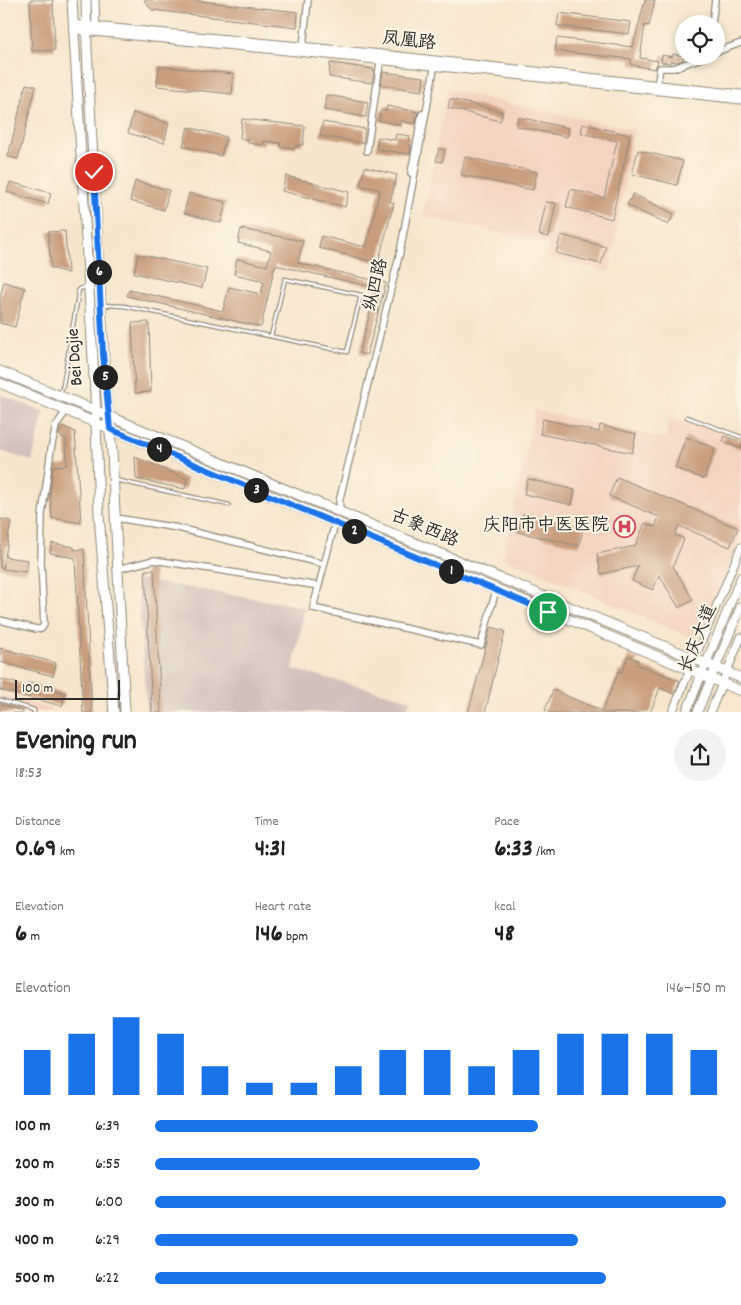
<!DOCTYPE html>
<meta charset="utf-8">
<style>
body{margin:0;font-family:Dekko,"LXGW WenKai TC",sans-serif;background:#f2f2f2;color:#222;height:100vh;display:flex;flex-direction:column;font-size:19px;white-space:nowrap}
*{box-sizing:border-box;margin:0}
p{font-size:16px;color:#767676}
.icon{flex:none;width:28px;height:28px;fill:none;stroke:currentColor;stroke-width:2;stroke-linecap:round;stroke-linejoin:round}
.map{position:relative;height:712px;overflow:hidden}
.panel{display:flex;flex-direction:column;background:#fff;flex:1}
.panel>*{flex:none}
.buttons{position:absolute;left:675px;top:15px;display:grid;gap:10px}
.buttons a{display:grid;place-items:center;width:50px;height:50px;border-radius:50%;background:#fff;box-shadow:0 2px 8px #0003;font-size:25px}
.scale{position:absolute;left:15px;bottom:12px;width:105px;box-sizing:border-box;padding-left:5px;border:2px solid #2b2b2b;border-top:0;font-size:14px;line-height:18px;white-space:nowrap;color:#2b2b2b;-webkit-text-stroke:4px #fcf5e5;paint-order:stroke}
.pin{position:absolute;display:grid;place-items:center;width:42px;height:42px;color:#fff;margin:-21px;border:2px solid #fff;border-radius:50%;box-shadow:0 1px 5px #0007}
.km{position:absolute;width:25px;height:25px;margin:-12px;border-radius:50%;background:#222;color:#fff;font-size:14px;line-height:25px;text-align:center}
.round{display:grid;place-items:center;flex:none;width:52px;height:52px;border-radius:26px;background:#f2f2f2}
.summary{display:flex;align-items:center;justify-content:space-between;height:85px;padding:0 15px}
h1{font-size:28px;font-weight:700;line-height:38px}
.figures{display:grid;grid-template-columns:repeat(3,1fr);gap:8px;height:85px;padding:5px 15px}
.figures div{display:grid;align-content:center}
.figures b{font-size:25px;font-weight:700}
.figures small{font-size:14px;font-weight:400}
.figures p{font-size:14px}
.chart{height:140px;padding:10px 15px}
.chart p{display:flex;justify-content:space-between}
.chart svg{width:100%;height:90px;margin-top:5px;stroke:#1a73e8;stroke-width:6}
ul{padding:0 15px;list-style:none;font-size:16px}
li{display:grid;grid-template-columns:80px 60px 1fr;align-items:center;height:38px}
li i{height:12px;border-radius:6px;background:#1a73e8}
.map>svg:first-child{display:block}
.built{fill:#f4d3c0}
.industrial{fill:#d0c0bc}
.building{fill:#c99e7e}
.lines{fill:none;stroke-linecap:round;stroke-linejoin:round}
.service-casing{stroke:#90887c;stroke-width:5}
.minor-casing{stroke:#90887c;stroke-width:8}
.tertiary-casing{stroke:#90887c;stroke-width:9}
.secondary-casing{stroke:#90887c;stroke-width:10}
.primary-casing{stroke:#90887c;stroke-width:11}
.service{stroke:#fff;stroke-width:2.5}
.minor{stroke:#fff;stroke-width:5.5}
.tertiary{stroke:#fff;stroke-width:7}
.secondary{stroke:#fff;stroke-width:8}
.primary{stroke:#fff;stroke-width:9}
.route-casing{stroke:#fff;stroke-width:10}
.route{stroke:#1a73e8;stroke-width:6}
.labels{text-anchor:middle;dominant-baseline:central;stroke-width:4;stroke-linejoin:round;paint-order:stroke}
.street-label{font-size:18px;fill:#2b2b2b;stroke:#fcf5e5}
.poi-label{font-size:18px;fill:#2b2b2b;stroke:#fcf5e5;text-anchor:end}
</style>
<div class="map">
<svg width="741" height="713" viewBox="0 0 741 713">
<rect width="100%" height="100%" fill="#fcf5e5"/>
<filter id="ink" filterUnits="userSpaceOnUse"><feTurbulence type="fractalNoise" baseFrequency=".02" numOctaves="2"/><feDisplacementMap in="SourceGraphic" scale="10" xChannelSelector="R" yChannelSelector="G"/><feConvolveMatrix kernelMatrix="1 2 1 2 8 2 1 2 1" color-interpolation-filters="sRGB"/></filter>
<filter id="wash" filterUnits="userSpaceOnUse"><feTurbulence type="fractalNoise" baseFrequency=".0096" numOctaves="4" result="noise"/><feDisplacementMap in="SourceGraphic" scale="20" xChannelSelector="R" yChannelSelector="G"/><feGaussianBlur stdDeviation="1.12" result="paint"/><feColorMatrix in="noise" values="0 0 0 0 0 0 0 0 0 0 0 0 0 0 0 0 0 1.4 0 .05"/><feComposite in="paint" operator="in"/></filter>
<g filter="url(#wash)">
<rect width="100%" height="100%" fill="#f6e6cd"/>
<!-- built -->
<path class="built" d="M448,90L634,130L609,272L546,257L549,244L423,216Z
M535,410L665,439L669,420L694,424L741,440V534L697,640L503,557Z
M0,695L52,709L51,712H0Z"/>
<!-- industrial -->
<path class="industrial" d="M0,394L44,412L32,461L0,451Z
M137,579L305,607L293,669L411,700L405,713L147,712Z"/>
<g id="blocks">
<!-- building -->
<path class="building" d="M30,0H53L55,50L32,51Z
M144,0H190L298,12L297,27L152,10Z
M645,0H655L649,26L645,25L640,58L658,61L655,69L631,65V59L555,51L557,38L633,47Z
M559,13L631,22L629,34L557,26Z
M673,54L684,56L683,60L676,62L671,61V63L661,62L662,55L672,57Z
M330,63L374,69L372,83L329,77Z
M159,66L234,74L232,94L157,86Z
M383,72L424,77L422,91L381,85Z
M26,84L36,86L18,159L8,157Z
M326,95L368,102L366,117L324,110Z
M450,99L503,112L500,121L448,108Z
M387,106L418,112L415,124L401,121V125L379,121L381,110L386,111Z
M133,113L169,123L164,143L128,133Z
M518,117L569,128L567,137L516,126Z
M242,119L305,126L303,145H296V148L280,147L281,143L264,141L263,145L248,143V139H240Z
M323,122L365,129L363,143L320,136Z
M583,124L630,135L612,219L566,207L571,189L604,198L617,141L581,133Z
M188,127L226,137L221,156L183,146Z
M396,134L410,136L408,145H411L410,154L376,149L378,137L395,140Z
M439,148L445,150L442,162L436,161Z
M638,150L683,161L677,185L632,174Z
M465,157L537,172L533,190L461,175Z
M365,167L397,175L390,202L394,203L378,263L319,248L321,236L366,247L380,190L360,185Z
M286,176L349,192L345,207L282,191Z
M135,181L169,190L164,210L130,201Z
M10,182L51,193L48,204L7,192Z
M189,193L226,202L221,223L184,213Z
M633,194L674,214L668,225L627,205Z
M546,202L556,203L549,237L539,235Z
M241,229L303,241L298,263L386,283L367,355L359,353L377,288L275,265L261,327L127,296L129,290L223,311L229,287L261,294L264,281L234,274L237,259L267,266L271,251L238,243Z
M65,231L68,273L51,268L48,232Z
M561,235L606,247L601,264L556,253Z
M138,254L207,269L202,288L134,273Z
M4,282L25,288L15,327L0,323V297Z
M149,322L151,392L135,393L132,323Z
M543,419L599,432L600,425L636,434L632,453L540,434Z
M63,426L75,432L81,523L52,518L50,493L53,466L67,465L66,439L59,436Z
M725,436L741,442V449L723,442Z
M686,437L715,448L704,479L675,468Z
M135,457L187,479L185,489L136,479Z
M617,477L738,528L730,547L679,526L675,535L684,539L673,566L693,600L679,608L659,575L653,590L632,581L638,566L601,574L597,554L635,546L645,523L655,527L659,517L609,496Z
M528,479L575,490L572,505L524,494Z
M523,514L583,528L579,546L518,532Z
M0,519L11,521L5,557L28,560L26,572L3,569L4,564L3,568H0Z
M52,543L74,547V550L84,549L92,713H83L75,558L50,553Z
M145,570H154L161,713H152Z
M491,627L505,631L485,713H468Z
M0,648L56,663L53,676L0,662Z
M628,656L638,660L636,664L680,681L674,694L660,688L650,713H550L545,710L553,690L602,711L619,671L622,672Z
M0,679L26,686L27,683L65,693L62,706L0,690Z
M0,704L23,711V713H0Z"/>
</g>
</g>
<g filter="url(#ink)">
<use href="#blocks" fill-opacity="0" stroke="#90887c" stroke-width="1"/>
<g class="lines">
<defs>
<path id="service" d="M102,305L124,306L347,352L361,295L285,279L271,336
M60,395L63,385L79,289L86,287
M687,417L741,437
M115,480L229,505
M0,700L34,710V713"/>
<path id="minor" d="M712,24L715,0
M303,47L308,0
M716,52L741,43
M657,85L660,68H674L707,56
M367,151L381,56
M411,173L422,114
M342,513L340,507L339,502L400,252L435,64
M116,518L178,528L324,564
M335,523L313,608L481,645L496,590
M118,569L154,560L319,586
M0,620L36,629H41L44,625L41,562L42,515L51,449L56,426L66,411"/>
<path id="tertiary" d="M95,0L96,29
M73,24L382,54L741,94
M73,30L377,60L741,100
M672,713L741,547
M710,713L741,637"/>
<path id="secondary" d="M686,713L741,577
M697,713L741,606"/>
<path id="primary" d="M72,0L95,393L99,514L114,713
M86,0L87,49L101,305L106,394L112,452L125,713
M0,371L741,678
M0,383L741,691"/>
</defs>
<!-- service casing -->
<use href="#service" class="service-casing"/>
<!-- minor casing -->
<use href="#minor" class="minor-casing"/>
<!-- tertiary casing -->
<use href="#tertiary" class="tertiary-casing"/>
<!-- secondary casing -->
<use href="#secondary" class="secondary-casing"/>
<!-- primary casing -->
<use href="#primary" class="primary-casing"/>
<!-- service -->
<use href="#service" class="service"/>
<!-- minor -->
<use href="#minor" class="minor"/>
<!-- tertiary -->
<use href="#tertiary" class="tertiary"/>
<!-- secondary -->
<use href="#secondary" class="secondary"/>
<!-- primary -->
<use href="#primary" class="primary"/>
</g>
</g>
<g class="lines" filter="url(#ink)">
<defs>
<path id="route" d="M94,172L103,353L110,429L548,612"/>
</defs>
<!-- route casing -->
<use href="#route" class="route-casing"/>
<!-- route -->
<use href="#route" class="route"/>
</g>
<!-- icons -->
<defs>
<symbol id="hospital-ring" viewBox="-11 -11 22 22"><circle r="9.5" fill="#fcf5e5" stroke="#d1495b" stroke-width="1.5"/><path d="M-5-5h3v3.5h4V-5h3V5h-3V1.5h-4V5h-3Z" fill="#d1495b"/></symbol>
</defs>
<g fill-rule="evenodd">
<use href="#hospital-ring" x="612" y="514" width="25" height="25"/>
</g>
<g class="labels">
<!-- street labels -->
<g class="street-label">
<text transform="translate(409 42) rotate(6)">凤凰路</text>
<text transform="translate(377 285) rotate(-77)">纵四路</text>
<text transform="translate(76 357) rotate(-94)">Bei Dajie</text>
<text transform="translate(424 529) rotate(23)">古象西路</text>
<text transform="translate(699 639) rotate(-68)">长庆大道</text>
</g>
<!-- poi labels -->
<g class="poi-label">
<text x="609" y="526">庆阳市中医医院</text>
</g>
</g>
</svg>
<div class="buttons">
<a><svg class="icon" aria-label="locate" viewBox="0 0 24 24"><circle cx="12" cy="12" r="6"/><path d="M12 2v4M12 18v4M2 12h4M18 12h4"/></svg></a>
</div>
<div class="scale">100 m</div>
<div class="pin" style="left:548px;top:612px;background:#1e9e55"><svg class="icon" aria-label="arrive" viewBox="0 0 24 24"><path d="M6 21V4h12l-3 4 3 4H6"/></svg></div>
<div class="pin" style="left:94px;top:172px;background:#d93025"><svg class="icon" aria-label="check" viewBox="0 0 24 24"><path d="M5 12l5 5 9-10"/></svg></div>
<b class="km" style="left:451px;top:571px">1</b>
<b class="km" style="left:354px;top:531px">2</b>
<b class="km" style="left:256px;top:490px">3</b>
<b class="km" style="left:159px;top:449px">4</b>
<b class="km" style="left:105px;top:377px">5</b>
<b class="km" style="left:99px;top:272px">6</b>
</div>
<section class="panel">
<div class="summary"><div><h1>Evening run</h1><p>18:53</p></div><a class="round"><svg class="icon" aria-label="share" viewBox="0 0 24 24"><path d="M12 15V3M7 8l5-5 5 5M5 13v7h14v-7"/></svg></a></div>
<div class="figures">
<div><p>Distance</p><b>0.69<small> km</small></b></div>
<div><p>Time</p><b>4:31</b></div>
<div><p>Pace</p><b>6:33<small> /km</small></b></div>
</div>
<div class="figures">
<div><p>Elevation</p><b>6<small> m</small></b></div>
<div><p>Heart rate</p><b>146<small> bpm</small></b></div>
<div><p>kcal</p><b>48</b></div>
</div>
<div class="chart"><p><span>Elevation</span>146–150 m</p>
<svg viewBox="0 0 160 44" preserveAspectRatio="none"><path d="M5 44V22M15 44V14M25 44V6M35 44V14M45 44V30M55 44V38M65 44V38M75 44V30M85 44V22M95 44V22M105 44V30M115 44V22M125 44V14M135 44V14M145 44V14M155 44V22"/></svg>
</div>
<ul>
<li><b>100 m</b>6:39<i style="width:67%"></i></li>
<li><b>200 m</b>6:55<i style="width:57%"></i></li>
<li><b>300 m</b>6:00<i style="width:100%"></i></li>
<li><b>400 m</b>6:29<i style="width:74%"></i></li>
<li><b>500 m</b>6:22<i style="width:79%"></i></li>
</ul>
</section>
